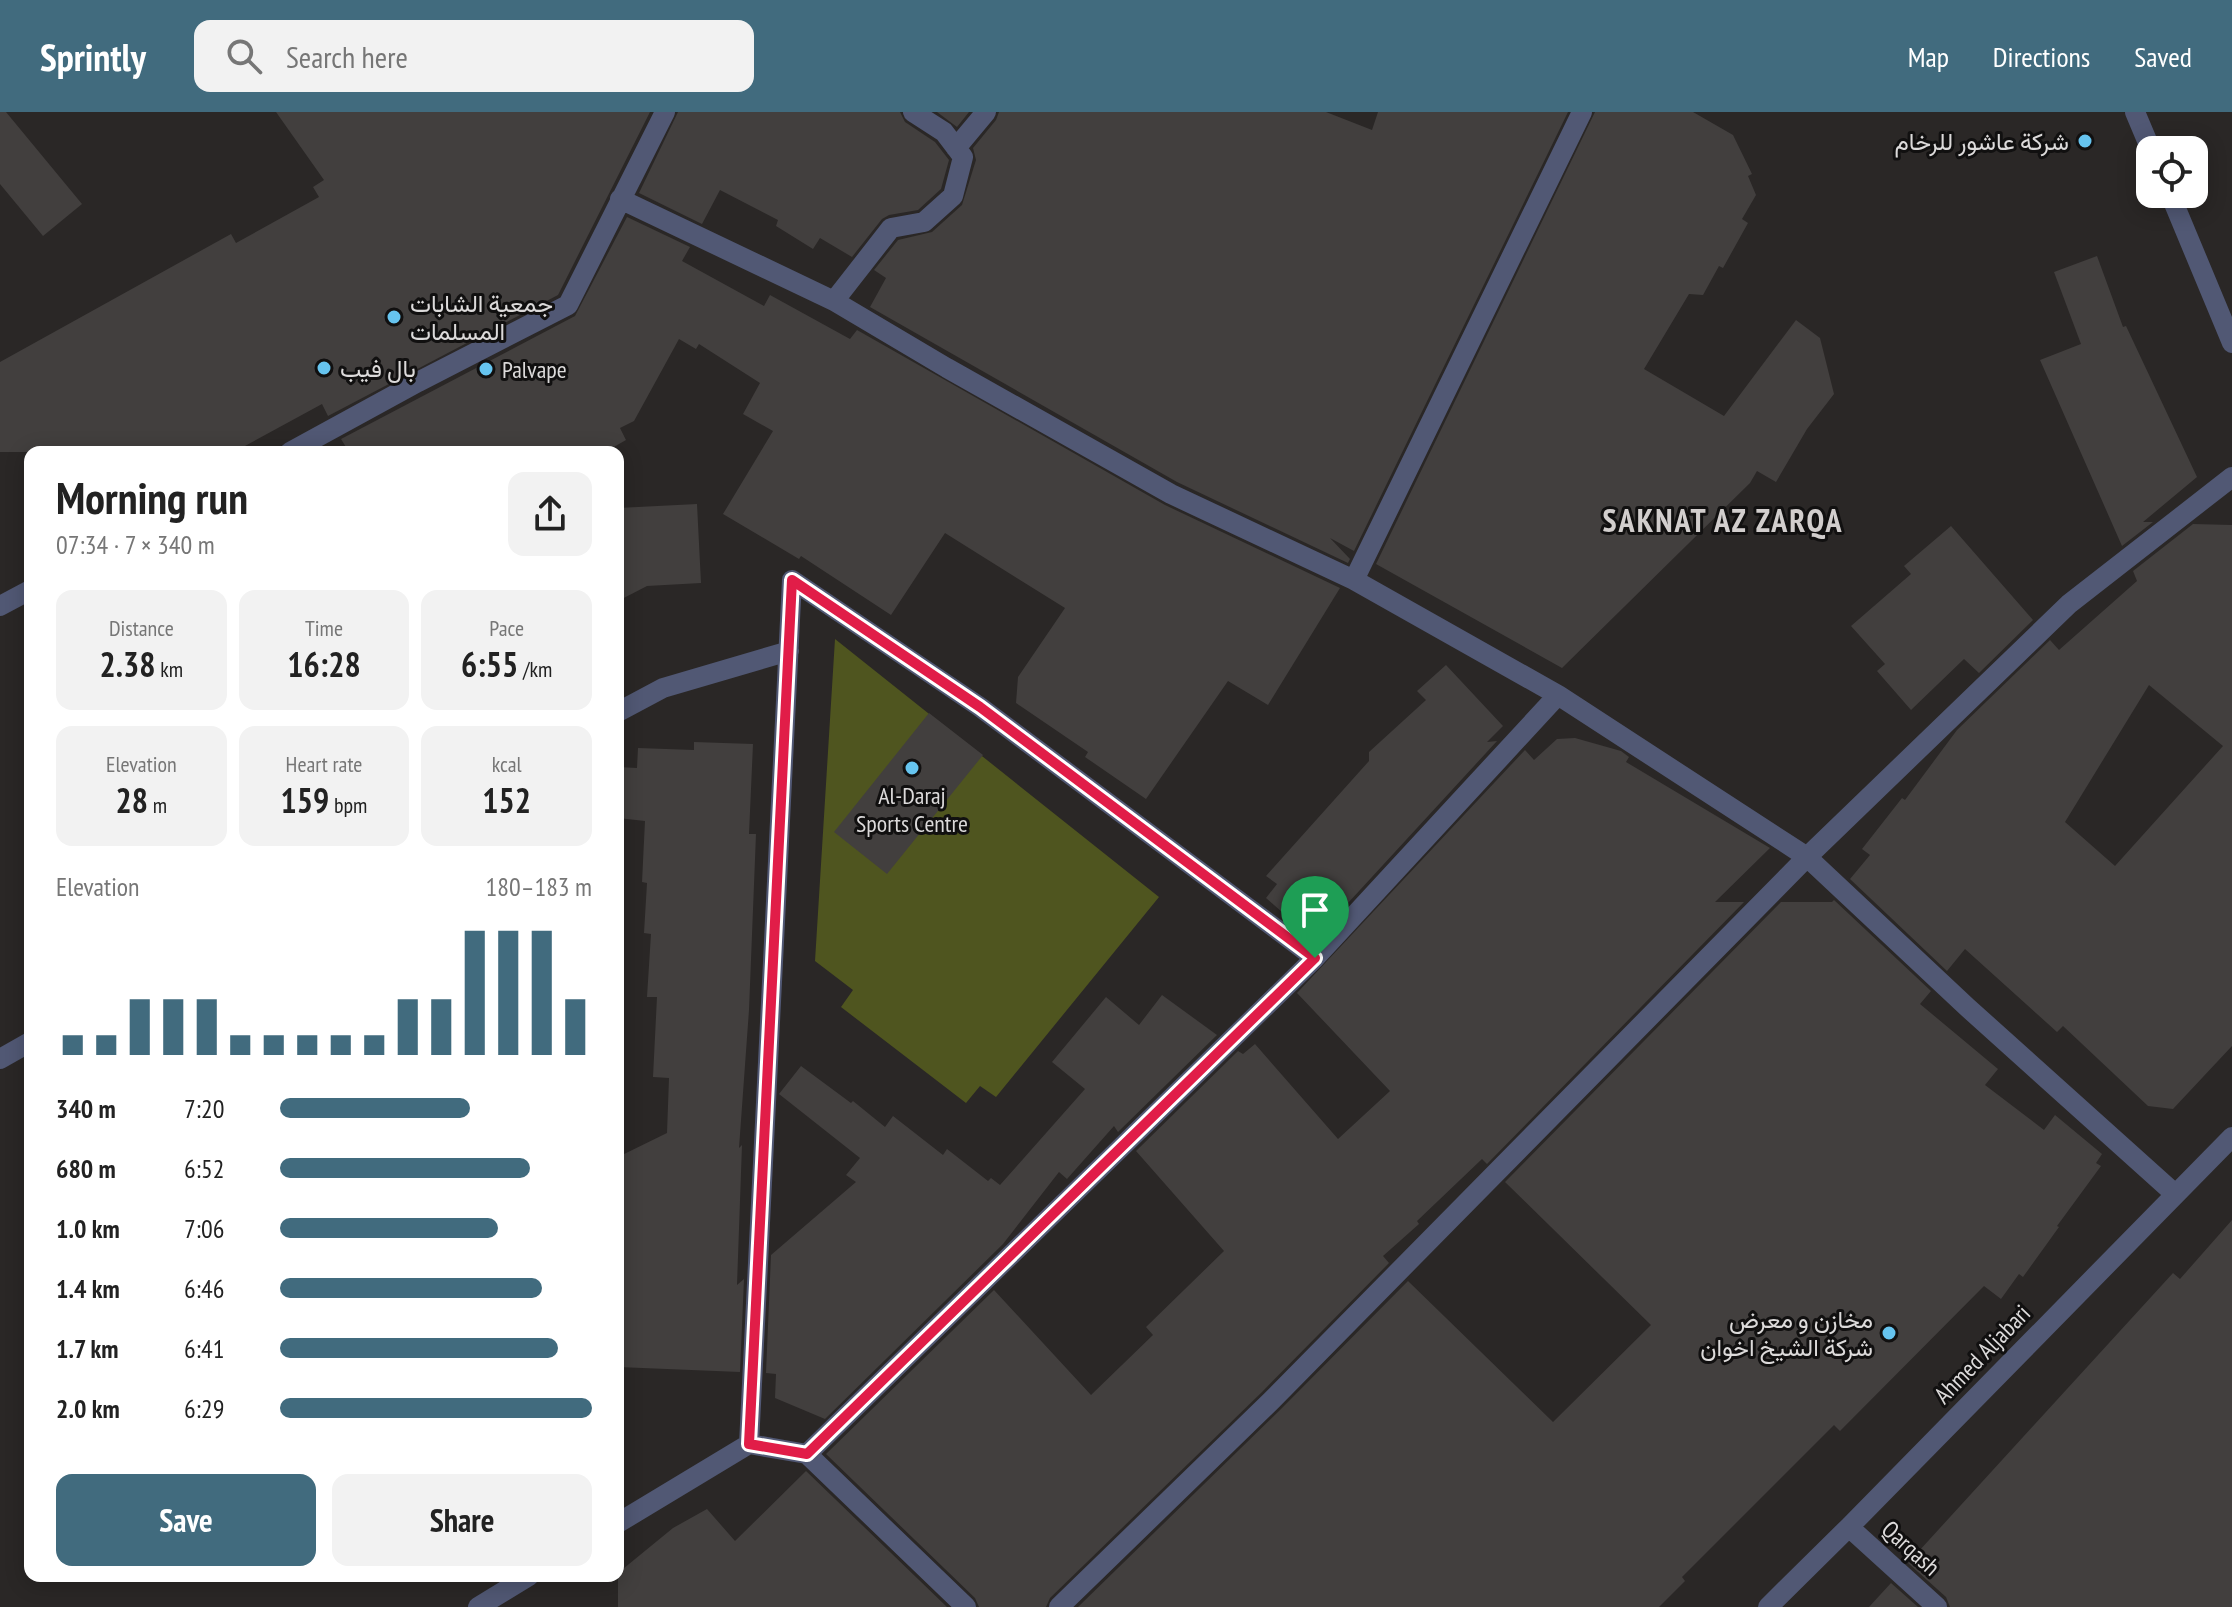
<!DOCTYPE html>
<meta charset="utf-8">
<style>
body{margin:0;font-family:"PT Sans Narrow",Vazirmatn,sans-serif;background:#f2f2f2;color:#222;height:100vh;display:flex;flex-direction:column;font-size:30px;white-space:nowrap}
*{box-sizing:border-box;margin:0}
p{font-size:26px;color:#767676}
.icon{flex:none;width:44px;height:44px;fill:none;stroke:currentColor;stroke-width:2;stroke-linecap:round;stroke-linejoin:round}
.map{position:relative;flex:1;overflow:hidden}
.details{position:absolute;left:24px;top:334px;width:600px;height:1136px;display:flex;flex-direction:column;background:#fff;border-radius:16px;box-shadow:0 4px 20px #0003}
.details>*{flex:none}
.tools{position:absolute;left:2136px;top:24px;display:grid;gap:16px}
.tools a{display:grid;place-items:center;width:72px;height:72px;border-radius:16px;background:#fff;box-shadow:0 4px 20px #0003;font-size:40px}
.pin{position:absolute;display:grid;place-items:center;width:68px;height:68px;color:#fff;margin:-82px -34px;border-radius:50% 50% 50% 0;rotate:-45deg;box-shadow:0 0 8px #0007}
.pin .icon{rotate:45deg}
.round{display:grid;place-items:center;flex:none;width:84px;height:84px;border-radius:16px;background:#f2f2f2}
.headline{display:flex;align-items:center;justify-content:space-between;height:136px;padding:0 32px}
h1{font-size:44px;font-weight:600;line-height:60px}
.metrics{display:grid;grid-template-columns:repeat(3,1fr);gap:12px;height:136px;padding:8px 32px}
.metrics div{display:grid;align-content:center;border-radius:16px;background:#f2f2f2;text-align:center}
.metrics b{font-size:34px;font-weight:600}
.metrics small{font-size:22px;font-weight:400}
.metrics p{font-size:22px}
.chart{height:224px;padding:16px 32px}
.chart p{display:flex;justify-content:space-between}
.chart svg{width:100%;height:144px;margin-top:8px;stroke:#416b7e;stroke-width:6}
.button{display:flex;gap:16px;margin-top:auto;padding:16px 32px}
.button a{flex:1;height:92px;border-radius:16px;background:#416b7e;color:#fff;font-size:32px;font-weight:600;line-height:92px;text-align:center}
.button a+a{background:#f2f2f2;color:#222}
ul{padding:0 32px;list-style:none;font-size:26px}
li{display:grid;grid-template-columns:128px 96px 1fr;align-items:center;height:60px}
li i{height:20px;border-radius:10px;background:#416b7e}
header{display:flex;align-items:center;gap:48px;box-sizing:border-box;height:112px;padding:0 40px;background:#416b7e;color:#fff}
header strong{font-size:38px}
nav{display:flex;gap:44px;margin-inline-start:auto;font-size:28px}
.search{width:560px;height:72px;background:#f2f2f2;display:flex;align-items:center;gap:20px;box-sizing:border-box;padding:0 28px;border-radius:16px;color:#767676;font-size:30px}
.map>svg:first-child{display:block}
.green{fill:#4f551f}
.building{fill:#423f3e;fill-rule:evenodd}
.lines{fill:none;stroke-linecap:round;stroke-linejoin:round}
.minor{stroke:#515874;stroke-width:20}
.route-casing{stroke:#fff;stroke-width:16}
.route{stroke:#e11d48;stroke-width:10}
.poi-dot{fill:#66c4ef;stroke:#111010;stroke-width:3}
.labels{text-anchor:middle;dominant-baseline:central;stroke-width:6;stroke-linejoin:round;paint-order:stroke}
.poi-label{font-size:24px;fill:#dcdada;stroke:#111010;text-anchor:start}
.street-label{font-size:24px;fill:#dcdada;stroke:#111010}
.district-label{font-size:32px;font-weight:bold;letter-spacing:2px;fill:#d2cecd;stroke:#111010}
</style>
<header>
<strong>Sprintly</strong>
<div class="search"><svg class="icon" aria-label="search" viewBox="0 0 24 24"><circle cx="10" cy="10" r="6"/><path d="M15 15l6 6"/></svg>Search here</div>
<nav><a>Map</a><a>Directions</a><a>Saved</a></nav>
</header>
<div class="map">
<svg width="2232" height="1495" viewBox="0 0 2232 1495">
<rect width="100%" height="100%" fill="#2a2726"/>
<!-- green -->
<path class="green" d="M835,527L1159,785L996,985L980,974L966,991L841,895L853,878L815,849Z"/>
<!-- building -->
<path class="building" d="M0,0H6L82,92L43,124L0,72Z
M276,0H650L558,183L328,304L322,292L234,340H0V250L231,122L236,131L319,85L313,75L324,68Z
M678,0H900L905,10L935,30L949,48L941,77L918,98L889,103L882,107L852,145L820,126L813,137L776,114L778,108L720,78L702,112L639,81Z
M937,0H969L957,15Z
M999,0H1326L1372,18L1378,0H1568L1354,439L1330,426L1350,447L1348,451L1177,370L870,195L886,166L874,158L898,128L932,120L962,93L976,48L973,36L996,8Z
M1595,0H1693L1733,23L1752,62L1748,64L1756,83L1742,107L1748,111L1723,156L1719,154L1703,183L1689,182L1644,257L1724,304L1796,208L1820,226L1834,282L1807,317L1776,370L1757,359L1750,371L1562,556L1376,452Z
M627,105L690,135L682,149L764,194L770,183L850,227L857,218L1165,393L1340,476L1268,593L1228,569L1146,687L1085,645L1088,640L1016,591L1018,565L1065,496L945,421L891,503L801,444L799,447L723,402L773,319L743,302L760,271L699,232L696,237L679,227L634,309L620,316L626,328L605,340H349L341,327L575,204Z
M2097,144L2123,215L2126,214L2197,365L2143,410H2153L2122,434L2040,248L2081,232L2054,160Z
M697,392L701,471L647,474L618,489V396Z
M2193,412L2232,413V934L2173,997L2148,994L2063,914L2057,920L1965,837L1947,859L1850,767L1870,743L1862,737L1902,686L1905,688L1957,618L2050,528L2059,538L2137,469L2133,459ZM2149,573L2223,634L2115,754L2065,710Z
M1951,414L2033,508L1979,561L1964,547L1911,598L1877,559L1885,552L1851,514L1911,462L1904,454Z
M1446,553L1503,614L1487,630L1497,629L1314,828L1266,786L1277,772L1266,764L1369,649V640L1426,588L1417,579Z
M929,601L983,643L887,762L834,720Z
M1575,626L1621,639L1629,645L1626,650L1770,736L1715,790H1744L1487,1052L1482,1047L1417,1109L1419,1112L1383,1144L1389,1151L1262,1280L1050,1486L1046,1495H979L975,1486L826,1342L994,1178L1091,1283L1153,1223L1146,1215L1224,1139L1136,1039L1238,939L1243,942L1255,932L1338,1027L1390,979L1297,881L1525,638L1534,648L1557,627Z
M694,630L753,632L749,722H756L749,898L739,1036L742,1033L737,1173L744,1167L740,1260L618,1255V1045L667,1021L669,966L653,965L657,885H647L651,822L644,821L647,771L642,770L645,709L618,706V655L637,656L638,636L694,638Z
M1834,788L1931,879L1920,892L1998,957L1985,973L2044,1018L2055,1003L2102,1042L2096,1051L2101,1054L2057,1114L2059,1115L2023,1165L2019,1162L2001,1187L1984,1174L1840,1319L1834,1313L1682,1465L1685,1469L1659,1495H1078L1280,1298L1408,1169L1553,1310L1651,1213L1505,1070L1781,790H1832Z
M1162,883L1217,923L1118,1020L1114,1014L1067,1067L1059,1060L1003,1132L825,1307L775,1286L776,1262L766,1261L771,1143L856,1070L846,1063L860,1046L779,982L801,954L851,991L853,989L885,1015L893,1004L943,1043L947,1037L988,1069L991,1066L1000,1073L1085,977L1052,950L1106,885L1139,913Z
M2232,1108V1495H1950L1946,1485L1908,1451L2173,1161L2180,1167Z
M806,1359L947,1495H618V1461L673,1416L707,1397L735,1429Z
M1891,1471L1918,1495H1869Z"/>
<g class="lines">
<!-- minor -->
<path class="minor" d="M2135,0L2151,38
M956,36L986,0
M2170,82L2232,231
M620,87L834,189L947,256L1171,382L1354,468L1558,583L1807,745L1967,895L2175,1082
M834,189L891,116L924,110L953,84L963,45L944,20L913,0
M290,340L418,270L568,193L665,0
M1354,468L1582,0
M0,494L30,478
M618,600L663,576L789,539
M0,947L30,930
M749,1332L792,468L980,595L1315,846
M807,1342L966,1495
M618,1411L749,1332L807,1342L1315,846L1558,583
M1849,1415L1937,1495
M478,1495L529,1464
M1059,1495L1271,1289L1807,745L2069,492L2232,365
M1768,1495L1849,1415L2232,1025"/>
</g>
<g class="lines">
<defs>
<path id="route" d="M792,468L980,595L1315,846L807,1342L749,1332Z"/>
</defs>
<!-- route casing -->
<use href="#route" class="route-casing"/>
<!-- route -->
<use href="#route" class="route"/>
</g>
<!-- markers -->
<g class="poi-dot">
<circle cx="2085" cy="29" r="8"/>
<circle cx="394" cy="205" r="8"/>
<circle cx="324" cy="256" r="8"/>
<circle cx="486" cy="257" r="8"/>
<circle cx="912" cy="656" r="8"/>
<circle cx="1889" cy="1221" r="8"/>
</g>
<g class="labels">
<!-- poi labels -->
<g class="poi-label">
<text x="2069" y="29" text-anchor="end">شركة عاشور للرخام</text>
<text x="410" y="191">جمعية الشابات<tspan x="410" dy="28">المسلمات</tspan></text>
<text x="340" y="256">بال فيب</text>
<text x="502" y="257">Palvape</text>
<text x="912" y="683" text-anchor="middle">Al-Daraj<tspan x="912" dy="28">Sports Centre</tspan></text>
<text x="1873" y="1207" text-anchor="end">مخازن و معرض<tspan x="1873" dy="28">شركة الشيخ اخوان</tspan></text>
</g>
<!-- street labels -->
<g class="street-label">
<text transform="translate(1982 1242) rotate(-46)">Ahmed Aljabari</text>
<text transform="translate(1911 1436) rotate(42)">Qarqash</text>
</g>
<!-- district labels -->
<g class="district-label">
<text x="1723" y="408">SAKNAT AZ ZARQA</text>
</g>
</g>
</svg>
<div class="tools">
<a><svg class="icon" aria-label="locate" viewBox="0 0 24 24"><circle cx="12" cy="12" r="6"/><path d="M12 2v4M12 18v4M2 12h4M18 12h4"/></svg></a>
</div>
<div class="pin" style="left:1315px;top:846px;background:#1e9e55"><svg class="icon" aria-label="arrive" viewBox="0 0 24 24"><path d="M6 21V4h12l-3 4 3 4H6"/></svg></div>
<section class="details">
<div class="headline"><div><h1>Morning run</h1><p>07:34 · 7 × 340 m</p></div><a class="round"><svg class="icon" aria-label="share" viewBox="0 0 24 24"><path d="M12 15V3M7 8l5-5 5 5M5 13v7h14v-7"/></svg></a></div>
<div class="metrics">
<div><p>Distance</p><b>2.38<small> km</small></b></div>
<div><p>Time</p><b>16:28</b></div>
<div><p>Pace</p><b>6:55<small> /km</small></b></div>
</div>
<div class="metrics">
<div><p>Elevation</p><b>28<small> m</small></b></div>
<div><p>Heart rate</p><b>159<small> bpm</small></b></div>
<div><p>kcal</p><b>152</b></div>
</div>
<div class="chart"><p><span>Elevation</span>180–183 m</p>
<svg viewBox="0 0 160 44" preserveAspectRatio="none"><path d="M5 44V38M15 44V38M25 44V27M35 44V27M45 44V27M55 44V38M65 44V38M75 44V38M85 44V38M95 44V38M105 44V27M115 44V27M125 44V6M135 44V6M145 44V6M155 44V27"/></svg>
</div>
<ul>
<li><b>340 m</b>7:20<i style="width:61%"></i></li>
<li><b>680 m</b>6:52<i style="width:80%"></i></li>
<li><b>1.0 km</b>7:06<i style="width:70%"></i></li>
<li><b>1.4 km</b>6:46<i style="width:84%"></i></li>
<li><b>1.7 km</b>6:41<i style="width:89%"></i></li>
<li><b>2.0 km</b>6:29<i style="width:100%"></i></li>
</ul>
<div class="button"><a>Save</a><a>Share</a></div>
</section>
</div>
